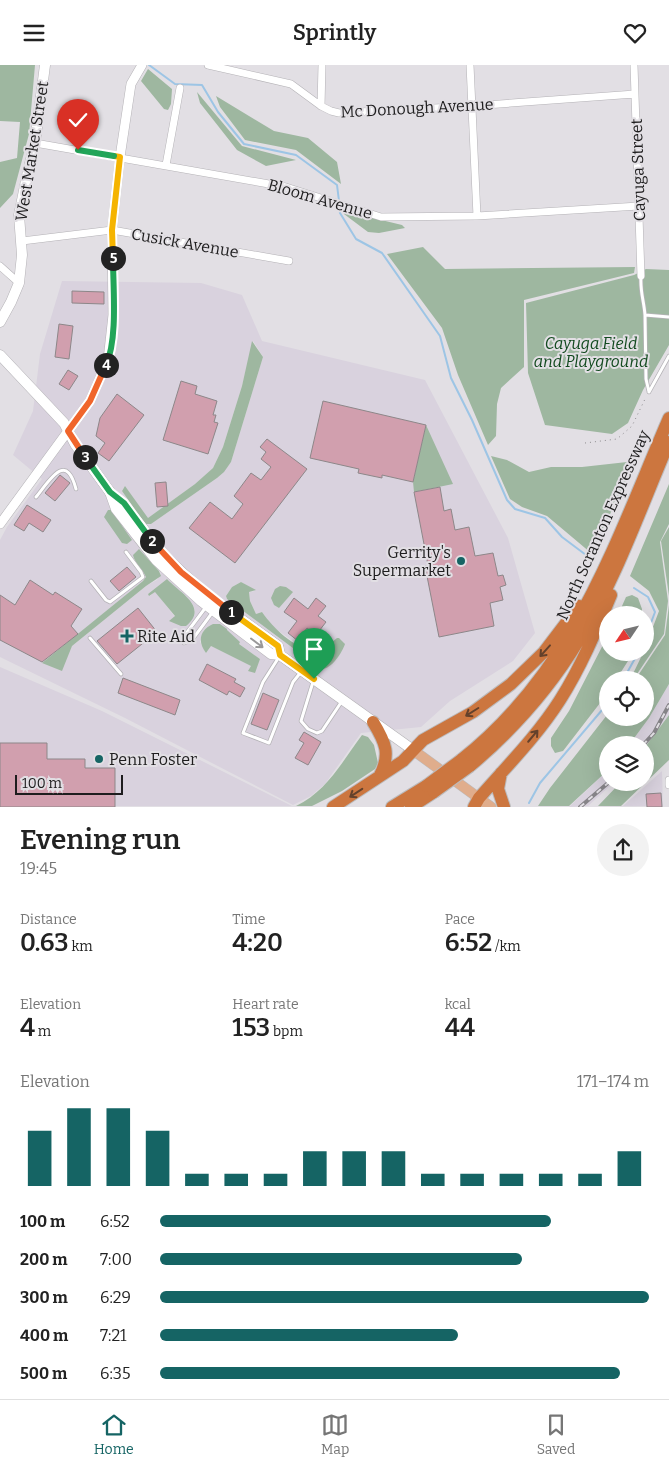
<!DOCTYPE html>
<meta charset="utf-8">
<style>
body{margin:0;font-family:Bitter,serif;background:#f2f2f2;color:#222;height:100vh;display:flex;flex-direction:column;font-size:19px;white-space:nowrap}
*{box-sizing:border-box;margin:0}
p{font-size:16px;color:#767676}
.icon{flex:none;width:28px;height:28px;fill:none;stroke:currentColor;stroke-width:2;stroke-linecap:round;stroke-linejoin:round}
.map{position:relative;height:742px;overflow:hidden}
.side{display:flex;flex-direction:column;background:#fff;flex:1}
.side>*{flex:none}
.needle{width:32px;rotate:235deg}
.buttons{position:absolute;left:599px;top:541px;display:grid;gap:10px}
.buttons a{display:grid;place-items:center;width:55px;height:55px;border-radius:50%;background:#fff;box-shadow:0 5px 20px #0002;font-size:25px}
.scale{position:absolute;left:15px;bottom:12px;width:108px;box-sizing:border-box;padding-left:5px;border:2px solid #1e1d1e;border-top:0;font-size:14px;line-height:18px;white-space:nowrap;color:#1e1d1e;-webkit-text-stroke:4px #e2dfe4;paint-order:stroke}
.pin{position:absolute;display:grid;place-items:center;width:42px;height:42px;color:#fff;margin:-51px -21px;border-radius:50% 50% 50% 0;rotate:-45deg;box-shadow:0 0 5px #0007}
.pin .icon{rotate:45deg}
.km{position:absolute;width:25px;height:25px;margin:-12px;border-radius:50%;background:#222;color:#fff;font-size:14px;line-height:25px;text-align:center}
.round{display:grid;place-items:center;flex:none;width:52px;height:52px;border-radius:26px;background:#f2f2f2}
.summary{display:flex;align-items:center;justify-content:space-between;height:85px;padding:0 20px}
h1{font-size:28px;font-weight:600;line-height:38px}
.figures{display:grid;grid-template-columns:repeat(3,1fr);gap:8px;height:85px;padding:5px 20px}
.figures div{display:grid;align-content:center}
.figures b{font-size:25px;font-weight:600}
.figures small{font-size:14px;font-weight:400}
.figures p{font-size:14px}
.chart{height:140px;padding:10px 20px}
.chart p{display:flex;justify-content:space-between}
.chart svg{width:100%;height:90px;margin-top:5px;stroke:#156464;stroke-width:6}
ul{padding:0 20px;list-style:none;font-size:16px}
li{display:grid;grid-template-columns:80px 60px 1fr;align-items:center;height:38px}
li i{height:12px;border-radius:6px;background:#156464}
header{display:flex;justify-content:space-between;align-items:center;height:65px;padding:0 20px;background:#fff;font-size:22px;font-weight:600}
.menu{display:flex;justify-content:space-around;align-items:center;height:70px;border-top:1px solid #e0e0e0;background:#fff;font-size:14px;color:#767676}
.menu a{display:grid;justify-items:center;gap:2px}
.menu .selected{color:#156464}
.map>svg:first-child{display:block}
.built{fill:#d9d2de;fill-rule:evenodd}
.green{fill:#9eb7a0}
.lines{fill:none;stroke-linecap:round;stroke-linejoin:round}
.stream{stroke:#9dc5e5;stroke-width:2}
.building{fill:#d19fae;stroke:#8d8789}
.service-casing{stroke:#b4b2b6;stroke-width:4.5}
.minor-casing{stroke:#b4b2b6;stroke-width:8}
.tertiary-casing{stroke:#b4b2b6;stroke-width:10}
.secondary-casing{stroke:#b4b2b6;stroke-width:11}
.primary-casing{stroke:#bcbbbc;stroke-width:11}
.motorway-casing{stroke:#bcbbbc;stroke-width:14}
.path{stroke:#8e8c8f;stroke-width:1;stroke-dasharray:1 4;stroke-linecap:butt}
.service{stroke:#fff;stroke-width:3}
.minor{stroke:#fff;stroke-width:7}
.tertiary{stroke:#fff;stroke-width:9}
.secondary{stroke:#fff;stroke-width:10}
.primary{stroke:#e0ad8c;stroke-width:10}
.motorway{stroke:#cc763f;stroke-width:12}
.rail-casing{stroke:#878589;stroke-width:4}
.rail{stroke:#e2dfe4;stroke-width:2;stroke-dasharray:5.5;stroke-linecap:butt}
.motorway-bridge-casing{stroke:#bcbbbc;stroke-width:14;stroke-linecap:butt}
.motorway-bridge{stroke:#cc763f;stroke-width:12}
.oneway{stroke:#9a999a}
.oneway2{stroke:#64412b}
.split-1-casing{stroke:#fff;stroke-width:10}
.split-2-casing{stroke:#fff;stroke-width:10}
.split-3-casing{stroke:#fff;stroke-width:10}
.split-4-casing{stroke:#fff;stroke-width:10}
.split-5-casing{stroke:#fff;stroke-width:10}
.split-6-casing{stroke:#fff;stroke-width:10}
.split-7-casing{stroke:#fff;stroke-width:10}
.split-1{stroke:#f5b400;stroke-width:6}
.split-2{stroke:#f0652b;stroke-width:6}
.split-3{stroke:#22a559;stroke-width:6}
.split-4{stroke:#f0652b;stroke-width:6}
.split-5{stroke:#22a559;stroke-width:6}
.split-6{stroke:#f5b400;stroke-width:6}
.split-7{stroke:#22a559;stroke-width:6}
.poi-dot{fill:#156464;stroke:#e2dfe4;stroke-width:2}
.labels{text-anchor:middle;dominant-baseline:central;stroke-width:4;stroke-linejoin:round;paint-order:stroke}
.street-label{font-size:16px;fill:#1e1d1e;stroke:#e2dfe4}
.park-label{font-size:16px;font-style:italic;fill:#124a1f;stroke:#e2dfe4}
.poi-label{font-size:16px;fill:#1e1d1e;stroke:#e2dfe4;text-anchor:start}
</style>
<header><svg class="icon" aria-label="menu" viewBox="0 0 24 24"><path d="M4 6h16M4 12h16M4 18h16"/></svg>Sprintly<svg class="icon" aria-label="heart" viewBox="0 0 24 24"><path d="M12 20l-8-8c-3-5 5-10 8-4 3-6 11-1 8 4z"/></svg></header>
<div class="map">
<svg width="669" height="742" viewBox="0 0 669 742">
<rect width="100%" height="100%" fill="#e2dfe4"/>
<!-- built -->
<path class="built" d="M62,216L201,218L242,230L262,276L425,315L508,473L535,568L513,596L450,636L421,662L361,668L325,719L311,731L293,740L125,653L0,592V475L7,462L42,414L13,390L33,346L40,289ZM253,276L263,292L231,397L217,413L151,459L145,458L122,426L123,424L125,422L147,454L195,419L213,403L223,382L242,321ZM139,485L161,508L157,515L146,521L72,581L43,598L143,516L146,512L145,508L134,494ZM167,514L193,540L195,546L194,551L169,556L175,552L155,526L150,531L148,529ZM241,517L255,526L249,527L250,536L256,549L262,547L272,561L298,580L314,586L316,593L323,592L336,584L321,604L227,534L226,531L232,522ZM204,565H226L239,577L238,579L260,594L251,601L211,581L206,588L200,577Z
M0,602L102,646L292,741H0Z
M669,619V650L645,682V680H629L649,653Z
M607,706L608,718H614L610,721L588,741L569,742Z
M662,706L663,741H623Z"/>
<!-- green -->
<path class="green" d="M0,0H35L29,69L13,129L0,143V97L17,93L20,57L0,56Z
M148,4L172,24L171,39L168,45L164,44L141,16Z
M197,27L242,81L296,95L266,101L237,85L200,38Z
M216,31L274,66L308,73L337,97L341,119L296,85L245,75L220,42Z
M344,146L402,160L405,163L379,168L368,167L344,149Z
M423,182L445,204L635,202L634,208L524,235V302L501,323L497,339L496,371L488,380L458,310L442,263L387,189Z
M646,204L669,205V280L643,325L628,358L612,369L545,360L528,308L526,238L634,210Z
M252,276L263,292L231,397L224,407L217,413L151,459H145L122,426L125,421L148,453L195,419L213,403L223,382L242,321Z
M426,360L453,419L414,427L413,417Z
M491,391L507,395L529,407L551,402H582L636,396L591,488L547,451L522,442L510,434Z
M669,419V459L660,477L668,536L664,569L633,615H630L643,588H645V583L659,546L649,526L630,511Z
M108,445H111L132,475L127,479L122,478L104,452Z
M669,462V531L661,476Z
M139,484L159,506L161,511L146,521L72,581L62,606L42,598L143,516L146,512C143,504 135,499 133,490Z
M167,514C180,528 209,542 186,561H181L169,556L175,551L155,527L149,531L148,529Z
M241,517L256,525L249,527L250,536L256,549L262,547C274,564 293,582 314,586L315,593L323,592L335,584L331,578L337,573H339L345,579C342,588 331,605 321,604L227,534L226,531L232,522Z
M280,521L286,522L293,527L279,543L274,540L271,533L275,524Z
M632,530L638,533L642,544V550H618L626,532Z
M669,540V619L649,653L629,680H608L607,706L569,741H538L550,723L607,650L608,652H645V615H635L665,570Z
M213,559H220L227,564V565L240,577L239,579L260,594L255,608L248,606L251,601L211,581L206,588C197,576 200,565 213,559Z
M607,572L608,588H633L616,615H608L607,629L563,686L555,688L551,681V673L569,646Z
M669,650V695L621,741H598L620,718H645V682Z
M362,670L368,672L374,680L378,698L375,704L342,726L312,741H296C327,726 342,697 362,670Z"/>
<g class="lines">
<!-- stream -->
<path class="stream" d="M149,0L175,19L202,20L218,47L244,79L296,90L337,120L339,136
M339,141L340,148L356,174L382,188L440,271L451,313L472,355L507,435L515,444L545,453L562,472L590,493
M634,523L648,532L655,547L645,574
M623,615L638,588
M529,738L540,718L608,638"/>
</g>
<!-- building -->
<path class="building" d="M72,226L104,227V239L72,238Z
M59,259L73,261L69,294L55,292Z
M68,305L78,311L69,325L59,319Z
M181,316L197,321L195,329L217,336L213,350H216L214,357L218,358L208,389L163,375Z
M117,329L144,350L109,396L98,388L105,378L96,371L100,353Z
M323,336L426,360L413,417L382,410V413L358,408L359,404L310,393Z
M267,374L307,404L235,498L189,463L210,437L232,454L243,439L234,431L251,408L261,415L271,402L261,394L266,387L260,382Z
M60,410L70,418L55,436L45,428Z
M166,417L168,441L157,442L155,418Z
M440,422L444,446L451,444L455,465L469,462L475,491L493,488L498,511L503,510L506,520L500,522L503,535L490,538L494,561L439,572L425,501L428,500L414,427Z
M27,440L51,455L43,467L29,458L24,466L14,460Z
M127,502L136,512L119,526L110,516Z
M30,515L53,530L55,527L82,544L71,561L78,569L42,597L0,575V530L15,540Z
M294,533L308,544L316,533L326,541L318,551L326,557L316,570L307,563L298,576L288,568L297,556L284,547Z
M138,543L157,567L117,599L97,576Z
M207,599L236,614L234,617L245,623L240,632L229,626L227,630L199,615Z
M123,613L180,635L175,650L118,628Z
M263,628L279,635L267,665L251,659Z
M304,667L321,677L308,700L295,693L304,678L299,675Z
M0,678H47V694H85V703H115V742H0Z
M661,728L662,742H647L646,729Z"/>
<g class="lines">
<defs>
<path id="service" d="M641,212C640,227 644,236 645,250L646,314L649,327
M645,250L669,252
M649,327L669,291
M36,432C50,415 66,386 76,424
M91,516L106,535L110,537L143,512L141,507L126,487
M90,573L121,609
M184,578L192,575L212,548
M184,578L185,570L206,542
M279,592L263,617L243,668L269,678L293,617L301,607
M313,617L301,656L308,664L317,668L322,666L342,636"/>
<path id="minor" d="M208,0L291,19L321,41L331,46L339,48L472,41L635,29
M470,0L477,151
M634,0L641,211
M321,41L322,0
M35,78L286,122L381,152L477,151L639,141
M166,100L180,23
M22,176L112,165L289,196
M0,201L19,218
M669,715V720"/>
<path id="tertiary" d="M0,459L90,336L108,295L113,250L112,165L120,92L131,19L142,0"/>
<path id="secondary" d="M0,257L11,237L19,218L22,190L19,150L28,106L35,78L45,0
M0,290L64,358L75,379L110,427L116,444L156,495L201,536L271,589L280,590L413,685
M110,428C134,447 149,475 171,497C203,529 241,554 278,581L280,590"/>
<path id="primary" d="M413,685L491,742"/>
<path id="motorway" d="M373,657C386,678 391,690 379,712
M461,695C575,605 614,480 669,353
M470,701C513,665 550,623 579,575C616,514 641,442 669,377
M501,708L498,724L504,742
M333,742L403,696L423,675L473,647L511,619L544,587L579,541
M392,742L426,721
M411,742L434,727
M474,742L479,733C507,701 537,671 560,635C581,602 596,566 611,530"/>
</defs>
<!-- service casing -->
<use href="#service" class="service-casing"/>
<!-- minor casing -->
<use href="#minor" class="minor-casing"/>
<!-- tertiary casing -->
<use href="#tertiary" class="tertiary-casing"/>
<!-- secondary casing -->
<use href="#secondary" class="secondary-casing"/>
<!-- primary casing -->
<use href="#primary" class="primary-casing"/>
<!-- motorway casing -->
<use href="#motorway" class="motorway-casing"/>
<!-- path -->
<path class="path" d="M585,378L617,374L632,361L646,332"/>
<!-- service -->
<use href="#service" class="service"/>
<!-- minor -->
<use href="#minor" class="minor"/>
<!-- tertiary -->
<use href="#tertiary" class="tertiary"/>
<!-- secondary -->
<use href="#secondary" class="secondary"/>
<!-- primary -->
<use href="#primary" class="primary"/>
<!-- motorway -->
<use href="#motorway" class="motorway"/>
<defs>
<path id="rail" d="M643,680L654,668L669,640
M580,742L608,718"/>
</defs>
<!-- rail casing -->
<use href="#rail" class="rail-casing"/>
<!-- rail -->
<use href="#rail" class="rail"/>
<defs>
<path id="motorway-bridge" d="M426,721L461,695
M434,727L470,701"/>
</defs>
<!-- motorway-bridge casing -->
<use href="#motorway-bridge" class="motorway-bridge-casing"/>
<!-- motorway-bridge -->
<use href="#motorway-bridge" class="motorway-bridge"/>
</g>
<!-- one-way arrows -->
<defs><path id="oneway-shaft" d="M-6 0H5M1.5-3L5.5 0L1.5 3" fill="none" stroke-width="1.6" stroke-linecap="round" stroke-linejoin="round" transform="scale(1.25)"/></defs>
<use class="oneway" href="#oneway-shaft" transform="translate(257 578) rotate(37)"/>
<g class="oneway2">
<use href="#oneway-shaft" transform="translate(545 586) rotate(132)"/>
<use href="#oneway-shaft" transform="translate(472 647) rotate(148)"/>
<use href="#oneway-shaft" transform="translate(533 671) rotate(-50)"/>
<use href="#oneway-shaft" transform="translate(356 728) rotate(147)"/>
</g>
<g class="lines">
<defs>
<path id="split-1" d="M231,547L278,581L280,590L314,614"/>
<path id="split-2" d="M152,476L181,507L231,547"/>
<path id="split-3" d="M85,392L110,427L124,438L152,476"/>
<path id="split-4" d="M85,392L68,366L90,336L106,300"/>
<path id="split-5" d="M106,300C118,274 113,223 113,193"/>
<path id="split-6" d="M113,193L112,165L120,92L114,91"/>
<path id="split-7" d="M78,85L114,91"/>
</defs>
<!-- split-1 casing -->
<use href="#split-1" class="split-1-casing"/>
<!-- split-2 casing -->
<use href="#split-2" class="split-2-casing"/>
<!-- split-3 casing -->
<use href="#split-3" class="split-3-casing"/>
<!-- split-4 casing -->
<use href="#split-4" class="split-4-casing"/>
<!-- split-5 casing -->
<use href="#split-5" class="split-5-casing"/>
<!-- split-6 casing -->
<use href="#split-6" class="split-6-casing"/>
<!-- split-7 casing -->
<use href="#split-7" class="split-7-casing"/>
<!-- split-1 -->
<use href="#split-1" class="split-1"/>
<!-- split-2 -->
<use href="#split-2" class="split-2"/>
<!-- split-3 -->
<use href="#split-3" class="split-3"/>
<!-- split-4 -->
<use href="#split-4" class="split-4"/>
<!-- split-5 -->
<use href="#split-5" class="split-5"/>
<!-- split-6 -->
<use href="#split-6" class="split-6"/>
<!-- split-7 -->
<use href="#split-7" class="split-7"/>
</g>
<!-- markers -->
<g class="poi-dot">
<circle cx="461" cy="496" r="5"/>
<path d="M124.5 563.5h5v5h5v5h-5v5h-5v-5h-5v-5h5z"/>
<circle cx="99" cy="694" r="5"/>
</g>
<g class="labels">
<!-- street labels -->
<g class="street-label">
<text transform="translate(417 43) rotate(-3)">Mc Donough Avenue</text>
<text transform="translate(32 86) rotate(-81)">West Market Street</text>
<text transform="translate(638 105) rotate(-92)">Cayuga Street</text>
<text transform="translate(320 134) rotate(16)">Bloom Avenue</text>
<text transform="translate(185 178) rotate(10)">Cusick Avenue</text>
<text transform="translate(603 460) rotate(-66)">North Scranton Expressway</text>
</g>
<!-- park labels -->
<g class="park-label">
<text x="591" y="278">Cayuga Field<tspan x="591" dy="18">and Playground</tspan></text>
</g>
<!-- poi labels -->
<g class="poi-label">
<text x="451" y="487" text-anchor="end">Gerrity's<tspan x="451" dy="18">Supermarket</tspan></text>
<text x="137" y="571">Rite Aid</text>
<text x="109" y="694">Penn Foster</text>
</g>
</g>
</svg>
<div class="buttons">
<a><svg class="needle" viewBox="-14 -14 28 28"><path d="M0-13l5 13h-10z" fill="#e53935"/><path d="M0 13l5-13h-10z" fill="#767676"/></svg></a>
<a><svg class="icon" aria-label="locate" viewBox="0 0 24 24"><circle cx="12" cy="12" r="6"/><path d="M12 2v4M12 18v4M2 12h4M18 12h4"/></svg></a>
<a><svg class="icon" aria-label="layers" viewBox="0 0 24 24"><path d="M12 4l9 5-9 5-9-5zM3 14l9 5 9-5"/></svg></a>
</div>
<div class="scale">100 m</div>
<div class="pin" style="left:314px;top:614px;background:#1e9e55"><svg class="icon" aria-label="arrive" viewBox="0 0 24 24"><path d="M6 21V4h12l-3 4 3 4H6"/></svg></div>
<div class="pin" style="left:78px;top:85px;background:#d93025"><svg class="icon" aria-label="check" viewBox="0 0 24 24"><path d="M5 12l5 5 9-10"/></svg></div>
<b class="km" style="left:231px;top:547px">1</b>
<b class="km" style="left:152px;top:476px">2</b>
<b class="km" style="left:85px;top:392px">3</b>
<b class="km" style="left:106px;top:300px">4</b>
<b class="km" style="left:113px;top:193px">5</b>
</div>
<section class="side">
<div class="summary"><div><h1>Evening run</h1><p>19:45</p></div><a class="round"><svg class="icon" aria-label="share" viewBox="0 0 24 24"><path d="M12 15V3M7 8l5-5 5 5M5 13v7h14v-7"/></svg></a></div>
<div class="figures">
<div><p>Distance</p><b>0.63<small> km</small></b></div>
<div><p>Time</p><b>4:20</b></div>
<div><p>Pace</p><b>6:52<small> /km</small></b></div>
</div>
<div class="figures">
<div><p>Elevation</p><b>4<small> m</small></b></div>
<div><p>Heart rate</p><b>153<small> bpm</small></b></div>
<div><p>kcal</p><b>44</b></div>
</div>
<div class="chart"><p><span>Elevation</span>171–174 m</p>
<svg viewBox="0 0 160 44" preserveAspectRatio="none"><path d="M5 44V17M15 44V6M25 44V6M35 44V17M45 44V38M55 44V38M65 44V38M75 44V27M85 44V27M95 44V27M105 44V38M115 44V38M125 44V38M135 44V38M145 44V38M155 44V27"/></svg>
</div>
<ul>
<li><b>100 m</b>6:52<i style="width:80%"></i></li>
<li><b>200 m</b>7:00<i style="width:74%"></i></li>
<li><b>300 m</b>6:29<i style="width:100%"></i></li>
<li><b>400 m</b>7:21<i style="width:61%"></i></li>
<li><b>500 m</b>6:35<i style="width:94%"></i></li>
</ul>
</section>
<nav class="menu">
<a class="selected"><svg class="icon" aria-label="home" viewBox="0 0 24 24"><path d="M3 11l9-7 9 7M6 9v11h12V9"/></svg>Home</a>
<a><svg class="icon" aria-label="map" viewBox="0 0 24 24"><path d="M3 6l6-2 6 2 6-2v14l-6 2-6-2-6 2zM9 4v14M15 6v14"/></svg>Map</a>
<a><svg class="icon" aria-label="saved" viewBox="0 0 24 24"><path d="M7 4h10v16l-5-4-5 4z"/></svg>Saved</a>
</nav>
